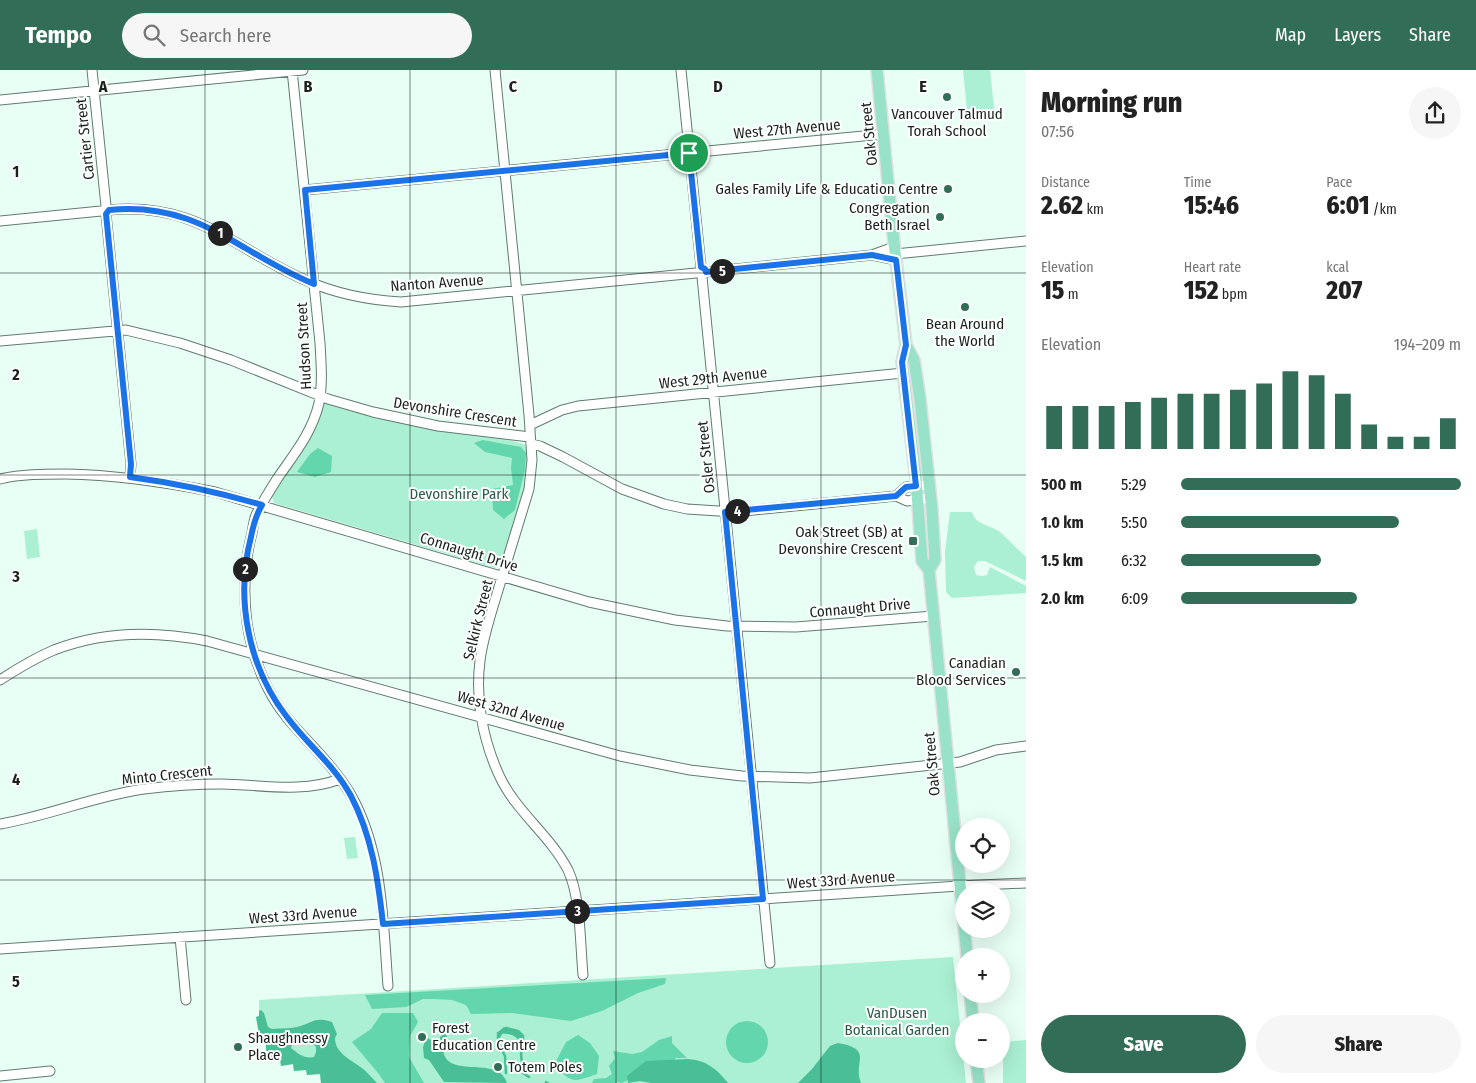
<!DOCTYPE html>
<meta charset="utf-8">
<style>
body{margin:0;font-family:"Fira Sans Condensed",sans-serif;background:#f6f6f6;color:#222;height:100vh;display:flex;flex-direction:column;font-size:19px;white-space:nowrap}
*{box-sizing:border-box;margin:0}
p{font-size:16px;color:#767676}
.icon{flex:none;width:28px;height:28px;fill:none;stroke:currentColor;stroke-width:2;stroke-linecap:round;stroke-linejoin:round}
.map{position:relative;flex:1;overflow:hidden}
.details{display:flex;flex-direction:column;background:#fff;width:450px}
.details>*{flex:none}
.controls{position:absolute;left:955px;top:748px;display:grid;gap:10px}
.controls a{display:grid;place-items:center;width:55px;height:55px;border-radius:50%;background:#fff;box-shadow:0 5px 20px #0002;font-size:25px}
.pin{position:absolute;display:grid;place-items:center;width:42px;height:42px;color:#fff;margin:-21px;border:2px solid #fff;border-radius:50%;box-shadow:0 1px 5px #0007}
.km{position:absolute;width:25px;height:25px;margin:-12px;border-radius:50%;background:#222;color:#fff;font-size:14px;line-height:25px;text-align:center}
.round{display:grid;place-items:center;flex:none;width:52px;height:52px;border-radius:26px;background:#f6f6f6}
.overview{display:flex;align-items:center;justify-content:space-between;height:85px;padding:0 15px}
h1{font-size:28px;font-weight:800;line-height:38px}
.stats{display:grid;grid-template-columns:repeat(3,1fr);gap:8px;height:85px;padding:5px 15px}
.stats div{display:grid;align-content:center}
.stats b{font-size:25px;font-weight:800}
.stats small{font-size:14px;font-weight:400}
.stats p{font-size:14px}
.chart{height:140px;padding:10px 15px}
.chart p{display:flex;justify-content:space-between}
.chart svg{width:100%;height:90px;margin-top:5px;stroke:#326d58;stroke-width:6}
.action{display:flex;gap:10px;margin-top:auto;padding:10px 15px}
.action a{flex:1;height:58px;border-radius:30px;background:#326d58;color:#fff;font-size:20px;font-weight:800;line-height:58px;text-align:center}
.action a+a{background:#f6f6f6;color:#222}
ul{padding:0 15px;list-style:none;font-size:16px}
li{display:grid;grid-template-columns:80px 60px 1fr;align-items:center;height:38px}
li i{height:12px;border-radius:6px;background:#326d58}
header{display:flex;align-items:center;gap:30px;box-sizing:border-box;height:70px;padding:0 25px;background:#326d58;color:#fff}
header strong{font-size:24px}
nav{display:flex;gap:28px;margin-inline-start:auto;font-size:18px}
.search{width:350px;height:45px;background:#f6f6f6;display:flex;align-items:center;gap:12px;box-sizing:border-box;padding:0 18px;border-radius:28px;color:#767676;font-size:19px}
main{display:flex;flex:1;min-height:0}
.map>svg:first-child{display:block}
.green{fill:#abf0d3}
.forest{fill:#63d6ad}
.water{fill:#49be97;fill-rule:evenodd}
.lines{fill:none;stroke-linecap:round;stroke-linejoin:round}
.stream{stroke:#49be97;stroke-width:2.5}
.minor-casing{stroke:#627b70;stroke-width:11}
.major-casing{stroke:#dfe0e0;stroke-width:14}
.minor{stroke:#fff;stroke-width:9}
.major{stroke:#97e2c8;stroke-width:11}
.route-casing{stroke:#fff;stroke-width:10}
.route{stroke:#1a73e8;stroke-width:6}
.grid{fill:none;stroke:#18231e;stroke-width:1;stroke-opacity:0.55}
.poi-dot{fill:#326d58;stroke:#fff;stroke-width:2}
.labels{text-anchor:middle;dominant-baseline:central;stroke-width:4;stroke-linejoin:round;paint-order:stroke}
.poi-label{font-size:15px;fill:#18231e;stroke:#fff;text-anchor:end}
.street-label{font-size:15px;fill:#18231e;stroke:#fff}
.park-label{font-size:15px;fill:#2b5b49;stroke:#fff}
.grid-label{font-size:16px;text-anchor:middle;font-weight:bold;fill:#18231e;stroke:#fff;stroke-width:4;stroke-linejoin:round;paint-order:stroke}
</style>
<header>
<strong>Tempo</strong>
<div class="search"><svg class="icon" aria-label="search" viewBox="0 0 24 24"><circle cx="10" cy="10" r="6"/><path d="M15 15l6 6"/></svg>Search here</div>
<nav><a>Map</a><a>Layers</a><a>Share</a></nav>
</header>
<main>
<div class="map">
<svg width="1026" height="1013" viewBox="0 0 1026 1013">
<rect width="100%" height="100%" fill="#e8fff5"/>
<!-- green -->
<path class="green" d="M963,0H990L995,47L968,50Z
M326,333L417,356L505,369L524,374C539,389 508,473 501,495L495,498L274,433L272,426C285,404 302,385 313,362C317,353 318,338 326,333Z
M950,442H972C975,455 991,455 1000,462C1009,470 1017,479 1026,487V511L985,491H978L974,497L976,505L982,506L987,505L990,497L1026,516V523L952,528L946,522L945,482Z
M37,459L40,487L27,489L24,461Z
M355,767L358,788L347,789L344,768Z
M953,887L966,1013H321L320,1004L307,1005L306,1000L294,1001L293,994L281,996L280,989L267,990L265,965L259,964L256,947L259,946V930Z
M1026,970V1013H1003V972Z"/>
<!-- forest -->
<path class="forest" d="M483,370L521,377L526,383L525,400L515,440L504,449L493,440L492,419L513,415L511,398L512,388L485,382L474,373Z
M318,378L332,386L331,402L315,407L297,402L310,384Z
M666,908L665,914L638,923L602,941L571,951L512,943L471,944L466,935L452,930L435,929H423L406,937L372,939L365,925Z
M382,943H413L418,952L410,966L409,987L424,1013H385L378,1003L352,972L371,959Z
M726 972a21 21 0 1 1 42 0a21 21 0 1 1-42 0Z
M578,965L590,973L599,986L597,1004C572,1013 572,1013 554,995L566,972Z
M672,966V973L687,988H676L672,993L634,1007L622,1013L617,1012V1013H592L594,1009L606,1008L612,1004L609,996L615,988L613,981L632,984L642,982L659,970Z"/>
<!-- water -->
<path class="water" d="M261,940L264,943L268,957L272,959C280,958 289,959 297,957C312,954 313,946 332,952L337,964L335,968C335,983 351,990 362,998C367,1002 372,1008 377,1013H321L320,1004L307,1005L306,1000L294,1001L293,994L281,996L280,989L267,990L265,965L259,964L256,947L259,946V941ZM298,973L314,975L316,977V982L314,987C305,989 298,984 291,978L292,975Z
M504,957L518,961L523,966V976C517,967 513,963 502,964L498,972V962Z
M443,964H446L447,966C446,970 443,973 443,977C443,1012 498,983 507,1013L444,1012L429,990L424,988L423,977L427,966L429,969L436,972Z
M838,973C875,980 852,991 861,1013H798L812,999L830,976Z
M688,989C706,990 717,999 728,1013H651L640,1011L628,1013L627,1006L646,991Z"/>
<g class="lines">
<!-- stream -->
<path class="stream" d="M506,958L518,961L523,966V976L521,984L523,1003L529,1007
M498,963V972L505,986L506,1003
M546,1012L548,1013"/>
<defs>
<path id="minor" d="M92,0L106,136
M292,0L320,273C321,293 323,313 319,333C312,363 294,384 277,409C270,420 262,433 256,445C254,450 253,457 252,463C244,493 243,522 247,553C252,586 266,623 288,649C309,674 334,696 351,725C383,782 383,852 388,916
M495,0L529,345L532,390L529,419C519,452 509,485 499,517C492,541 483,566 480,591C475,629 483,670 499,705C515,741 550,765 568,800C581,828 580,873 583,905
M681,0L701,197
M0,30L303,0
M305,120L884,64
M109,140C198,132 232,178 305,210C336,224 368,230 401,232L696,203
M106,144L131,394L130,407
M0,151L101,141
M895,184L1026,171
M872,185L896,190
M706,202L872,185L894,177
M702,207L770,893
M0,271L126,260L180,273L231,290L328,329L373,342L438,356L530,367
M530,355L562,340L578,336L903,303
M531,374L540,376L563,387L622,419L664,434L687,439L734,442L896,426L907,431L931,428
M0,409C21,404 44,404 65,404C116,405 165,412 215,422L589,532L675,550L727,556L796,557L933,546
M896,426L906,417L929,415
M0,610C17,599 35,588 54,580C103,561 157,561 207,571L620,686L690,700L742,706L810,708L960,692L996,680L1026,676
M0,754C49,746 94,726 144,719C169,716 194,714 220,714C260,714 300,724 340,709
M180,867L186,930
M0,879L959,816L1026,813
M0,1006L50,1001"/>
<path id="major" d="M877,0L894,173L906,275L902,292L916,409L922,491L929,500L967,886
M906,275L914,290L920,329L932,440L935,490L929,500
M970,924L973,951
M976,989L979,1013"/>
</defs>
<!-- minor casing -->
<use href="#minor" class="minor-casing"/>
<!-- major casing -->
<use href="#major" class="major-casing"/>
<!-- minor -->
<use href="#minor" class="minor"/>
<!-- major -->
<use href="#major" class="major"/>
</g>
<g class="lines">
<defs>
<path id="route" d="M689,83L701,197L705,199L706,202L872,185L896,190L906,275L902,292L916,416L906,417L896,426L725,442L763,829L383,854C378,809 372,766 351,726C335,696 307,674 287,647C248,597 235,528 251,467C253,456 256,445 262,435C218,422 175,413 130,407L131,394L106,144L109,140C199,131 238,183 314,214L305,120Z"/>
</defs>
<!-- route casing -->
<use href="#route" class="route-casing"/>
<!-- route -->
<use href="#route" class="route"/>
</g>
<!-- grid -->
<path class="grid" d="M205,0V1013M410,0V1013M616,0V1013M821,0V1013M0,203H1026M0,405H1026M0,608H1026M0,810H1026"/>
<!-- markers -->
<g class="poi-dot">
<circle cx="947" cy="27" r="5"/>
<circle cx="948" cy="119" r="5"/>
<circle cx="940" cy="147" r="5"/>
<circle cx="965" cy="237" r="5"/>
<rect x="908" y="466" width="10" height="10" rx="2.5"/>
<circle cx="1016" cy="602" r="5"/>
<circle cx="422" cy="967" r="5"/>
<circle cx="238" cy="977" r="5"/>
<circle cx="498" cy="997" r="5"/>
</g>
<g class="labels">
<!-- poi labels -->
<g class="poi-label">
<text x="947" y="44" text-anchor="middle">Vancouver Talmud<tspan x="947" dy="17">Torah School</tspan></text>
<text x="938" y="119">Gales Family Life &amp; Education Centre</text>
<text x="930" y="138">Congregation<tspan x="930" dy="17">Beth Israel</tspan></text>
<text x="965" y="254" text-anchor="middle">Bean Around<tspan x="965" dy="17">the World</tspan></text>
<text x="903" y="462">Oak Street (SB) at<tspan x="903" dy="17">Devonshire Crescent</tspan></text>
<text x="1006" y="593">Canadian<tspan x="1006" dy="17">Blood Services</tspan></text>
<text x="432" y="958" text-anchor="start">Forest<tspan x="432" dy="17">Education Centre</tspan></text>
<text x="248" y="968" text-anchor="start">Shaughnessy<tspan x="248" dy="17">Place</tspan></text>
<text x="508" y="997" text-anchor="start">Totem Poles</text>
</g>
<!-- street labels -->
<g class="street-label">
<text transform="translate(787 59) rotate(-5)">West 27th Avenue</text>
<text transform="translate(869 64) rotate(-96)">Oak Street</text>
<text transform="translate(85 69) rotate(-96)">Cartier Street</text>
<text transform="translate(437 213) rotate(-4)">Nanton Avenue</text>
<text transform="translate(304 276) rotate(-93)">Hudson Street</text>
<text transform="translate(713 308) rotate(-6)">West 29th Avenue</text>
<text transform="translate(455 342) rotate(9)">Devonshire Crescent</text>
<text transform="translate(706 387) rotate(-96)">Osler Street</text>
<text transform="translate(469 482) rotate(17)">Connaught Drive</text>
<text transform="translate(860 538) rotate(-5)">Connaught Drive</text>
<text transform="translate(478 550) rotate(-76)">Selkirk Street</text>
<text transform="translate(511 641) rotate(16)">West 32nd Avenue</text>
<text transform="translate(932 694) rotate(-95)">Oak Street</text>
<text transform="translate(167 705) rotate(-6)">Minto Crescent</text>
<text transform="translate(841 810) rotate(-4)">West 33rd Avenue</text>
<text transform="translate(303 845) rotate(-4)">West 33rd Avenue</text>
</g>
<!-- park labels -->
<g class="park-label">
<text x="459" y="424">Devonshire Park</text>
<text x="897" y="943">VanDusen<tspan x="897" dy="17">Botanical Garden</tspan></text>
</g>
</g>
<g class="grid-label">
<text x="103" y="22">A</text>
<text x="308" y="22">B</text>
<text x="513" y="22">C</text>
<text x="718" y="22">D</text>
<text x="923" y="22">E</text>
<text x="16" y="107">1</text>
<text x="16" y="310">2</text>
<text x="16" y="512">3</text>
<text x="16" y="715">4</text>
<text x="16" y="917">5</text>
</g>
</svg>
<div class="controls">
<a><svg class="icon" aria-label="locate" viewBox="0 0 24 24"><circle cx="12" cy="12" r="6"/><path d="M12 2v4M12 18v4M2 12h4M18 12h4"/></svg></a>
<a><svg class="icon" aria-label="layers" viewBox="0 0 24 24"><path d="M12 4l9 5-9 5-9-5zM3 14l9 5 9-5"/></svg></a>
<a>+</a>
<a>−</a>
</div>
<div class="pin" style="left:689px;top:83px;background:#1e9e55"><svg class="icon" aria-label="arrive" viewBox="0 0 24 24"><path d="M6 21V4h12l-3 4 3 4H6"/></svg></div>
<b class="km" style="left:220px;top:163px">1</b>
<b class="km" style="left:245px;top:499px">2</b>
<b class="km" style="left:577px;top:841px">3</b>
<b class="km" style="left:737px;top:441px">4</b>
<b class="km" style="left:722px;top:201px">5</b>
</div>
<section class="details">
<div class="overview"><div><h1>Morning run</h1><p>07:56</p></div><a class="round"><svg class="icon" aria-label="share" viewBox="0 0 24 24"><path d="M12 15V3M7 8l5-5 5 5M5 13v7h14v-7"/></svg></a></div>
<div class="stats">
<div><p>Distance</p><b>2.62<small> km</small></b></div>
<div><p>Time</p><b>15:46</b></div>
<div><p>Pace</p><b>6:01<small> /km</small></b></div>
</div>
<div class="stats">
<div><p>Elevation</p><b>15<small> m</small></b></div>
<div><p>Heart rate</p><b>152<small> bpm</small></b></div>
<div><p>kcal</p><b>207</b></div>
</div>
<div class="chart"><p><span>Elevation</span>194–209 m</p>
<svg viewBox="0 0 160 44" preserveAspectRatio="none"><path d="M5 44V23M15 44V23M25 44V23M35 44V21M45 44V19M55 44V17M65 44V17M75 44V15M85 44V12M95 44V6M105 44V8M115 44V17M125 44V32M135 44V38M145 44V38M155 44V29"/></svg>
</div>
<ul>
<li><b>500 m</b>5:29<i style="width:100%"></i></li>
<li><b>1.0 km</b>5:50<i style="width:78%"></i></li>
<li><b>1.5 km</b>6:32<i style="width:50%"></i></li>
<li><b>2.0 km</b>6:09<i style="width:63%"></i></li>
</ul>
<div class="action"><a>Save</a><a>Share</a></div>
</section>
</main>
